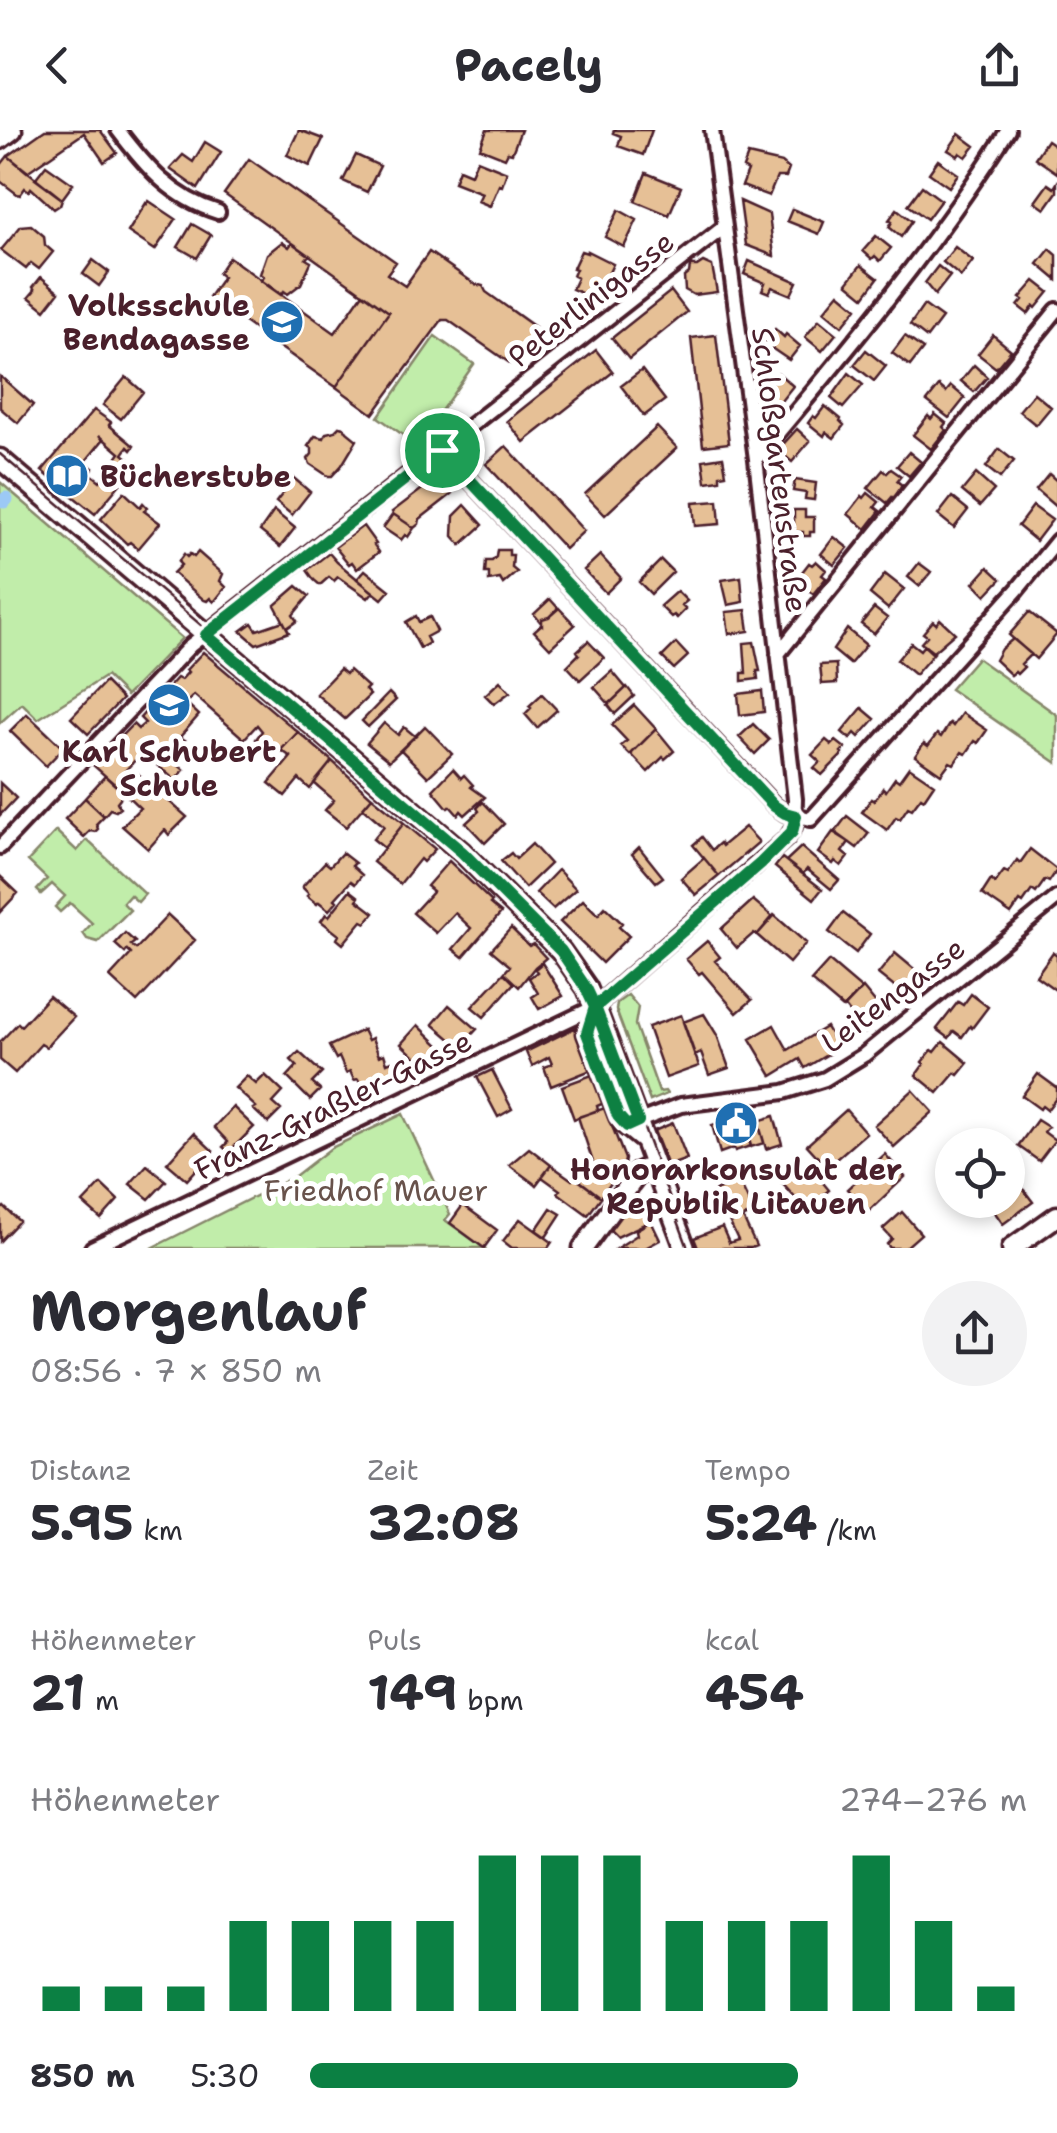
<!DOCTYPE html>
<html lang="de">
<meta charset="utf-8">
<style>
body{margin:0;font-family:"Shantell Sans",sans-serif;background:#f2f2f3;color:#2b2b33;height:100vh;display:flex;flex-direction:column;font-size:38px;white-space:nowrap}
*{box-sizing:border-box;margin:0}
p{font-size:32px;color:#7c7c81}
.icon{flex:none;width:55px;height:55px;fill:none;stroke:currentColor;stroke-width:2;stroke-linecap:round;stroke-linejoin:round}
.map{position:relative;height:1118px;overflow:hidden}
.panel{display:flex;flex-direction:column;background:#fff;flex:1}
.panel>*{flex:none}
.fabs{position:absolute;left:935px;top:998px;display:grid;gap:20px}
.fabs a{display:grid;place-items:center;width:90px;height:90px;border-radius:50%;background:#fff;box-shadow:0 5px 15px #0003;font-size:50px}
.pin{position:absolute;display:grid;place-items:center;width:85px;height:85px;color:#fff;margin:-42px;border:5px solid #fff;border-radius:50%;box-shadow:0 2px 10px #0007}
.round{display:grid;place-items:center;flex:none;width:105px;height:105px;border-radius:52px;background:#f2f2f3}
.summary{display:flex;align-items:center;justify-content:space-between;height:170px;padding:0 30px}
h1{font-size:55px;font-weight:700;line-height:75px}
.metrics{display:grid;grid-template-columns:repeat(3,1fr);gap:15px;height:170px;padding:10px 30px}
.metrics div{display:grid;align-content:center}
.metrics b{font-size:50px;font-weight:700}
.metrics small{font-size:28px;font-weight:400}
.metrics p{font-size:28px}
.chart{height:280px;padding:20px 30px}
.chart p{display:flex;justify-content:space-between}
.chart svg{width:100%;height:180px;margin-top:10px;stroke:#0b8043;stroke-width:6}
ul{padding:0 30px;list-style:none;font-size:32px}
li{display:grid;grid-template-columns:160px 120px 1fr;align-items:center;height:75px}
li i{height:25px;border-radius:12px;background:#0b8043}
header{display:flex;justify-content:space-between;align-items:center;height:130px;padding:0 30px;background:#fff;font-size:45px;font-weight:700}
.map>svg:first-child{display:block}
.green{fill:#c1edaa;stroke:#86866a;stroke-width:2.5}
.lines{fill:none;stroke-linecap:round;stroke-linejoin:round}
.canal{stroke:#9cc9f6;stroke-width:15}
.building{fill:#e6c096;stroke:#4a1f2b;stroke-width:2.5;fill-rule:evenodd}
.street-casing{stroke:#4a1f2b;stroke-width:20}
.secondary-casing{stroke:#4a1f2b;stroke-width:25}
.street{stroke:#fff;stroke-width:12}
.secondary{stroke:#fff;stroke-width:18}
.tram{stroke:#4a1f2b;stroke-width:2.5}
.route-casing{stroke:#fff;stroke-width:20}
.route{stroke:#0b8043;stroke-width:12}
.labels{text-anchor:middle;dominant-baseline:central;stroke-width:10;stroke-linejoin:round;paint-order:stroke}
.street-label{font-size:30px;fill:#4a1f2b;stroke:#fff}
.poi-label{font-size:30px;font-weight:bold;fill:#4a1f2b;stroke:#fff}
.park-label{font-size:30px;fill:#68524b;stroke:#fff}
</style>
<header><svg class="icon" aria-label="back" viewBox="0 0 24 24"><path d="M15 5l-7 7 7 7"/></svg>Pacely<svg class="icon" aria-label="share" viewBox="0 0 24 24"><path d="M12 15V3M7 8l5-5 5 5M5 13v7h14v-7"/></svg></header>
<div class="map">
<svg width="1057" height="1118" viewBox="0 0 1057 1118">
<rect width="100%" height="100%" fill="#fff"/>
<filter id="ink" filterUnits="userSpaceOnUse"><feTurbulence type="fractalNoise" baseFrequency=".01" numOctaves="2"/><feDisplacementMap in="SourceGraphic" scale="20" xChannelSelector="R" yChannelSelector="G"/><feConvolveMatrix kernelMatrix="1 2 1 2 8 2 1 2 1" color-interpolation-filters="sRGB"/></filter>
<g filter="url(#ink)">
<!-- green -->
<path class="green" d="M435,206L474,234L417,315L378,287Z
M0,352L182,508L126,566L106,546L38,589L22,573L0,593Z
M977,528L1057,585V633L950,559Z
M56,701L77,721L87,710L145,764L138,772L130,765L123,773L130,780L98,812L87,809L83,803L92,793L70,773L60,782L55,777L65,766L52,754L41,764L37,760L47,749L28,731Z
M628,865L638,877L635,895L659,962L665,961L667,964L650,971L616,880L617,873Z
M403,984L450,1084L445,1090L484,1118H152L295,1046L331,1018Z"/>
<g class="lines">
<!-- canal -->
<path class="canal" d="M4,371L6,369"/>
</g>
<!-- building -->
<path class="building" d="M45,0H100L117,23L104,32L84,3L27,42L8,26Z
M299,0L323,9L310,36L287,25Z
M487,0H521L512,23L508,22L505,28L480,18Z
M614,0H652L643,25L618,16L621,6L613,3Z
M959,4L975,16L966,27L960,23L958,26L948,20Z
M1047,10L1057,17V43L1035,28Z
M205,12L221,22L198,59L170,39L183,25L193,32Z
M356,25L380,36L367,62L343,51Z
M748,25L782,33L789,39L786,47H777L769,66L742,56L748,41L743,38Z
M8,26L62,69L60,75L54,79L31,58L29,61L25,58L20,65L17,64L0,51V36Z
M249,29L396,132L387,144L405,156L429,122L475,154L483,156L486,162L546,205L529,222L525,223L511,234L448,190H442L373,284L336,257L389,182L224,64Z
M477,30L507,42L502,56L499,55L490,76L478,71L482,63L454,52L459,39L471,44Z
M938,30L958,44L949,57L929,43Z
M46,35L73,54L62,69L35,49Z
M646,43L681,57L669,85L635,71Z
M1057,53V62L1045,79L1035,72L1048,54L1054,58Z
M922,56L941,70L927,89L908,75Z
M149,71L176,89L155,120L128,102L146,73L147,74Z
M740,71L769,84L774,126L746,115Z
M792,79L824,92L819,104L787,91Z
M897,79L912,91L901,107L889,97L892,92L889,90Z
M619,80L637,90L624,117L605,107Z
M192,94L211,105L197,128L178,117Z
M31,95L44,106L45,115L53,122L39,139L31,133L26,139L1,120L21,96Z
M876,106L891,118L880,131L875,126L872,129L863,121Z
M282,112L289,117L292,113L309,125L306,129L311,132L301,154L288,164L284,161L281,165L261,151L264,147L260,144L267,124Z
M955,117L973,131L961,147L943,132Z
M1050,119L1057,125V150L1038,134Z
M581,121L587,123V121L613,134L596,170L572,159L577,148L573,146L576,139L573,138Z
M229,127L335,203L363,163L389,182L336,257L209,167L223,147L218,143Z
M93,130L109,142L99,156L83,144Z
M749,131L797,152L791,165L772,157L769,163L762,160L765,153L744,144Z
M703,132L712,136L717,162L694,165L685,160L684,147L689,143L690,136H697Z
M861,135L878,148L864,167L847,153Z
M938,136L950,146L935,165L925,153Z
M41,147L59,162L45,180L29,167L35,160L33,157Z
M1035,151L1049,162L1036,178L1034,176L1028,184L1018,176L1023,170L1020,168Z
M671,161L687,182L629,229L612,208Z
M839,163L857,178L842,196L824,181Z
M924,175L942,188L927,208L910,195Z
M819,190L836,204L822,221L805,207Z
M775,199L784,207L786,204L800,216L789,230L764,213Z
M716,205L729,313L703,316L691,208Z
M993,205L1011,220L996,238L978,224Z
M905,206L923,219L910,236L892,223Z
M596,220L613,242L524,312L507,291Z
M866,220L886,236L874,251L854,235Z
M974,235L987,247L974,262L961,251Z
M642,240L665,270L644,286L621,256Z
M778,243L793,256L777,276L762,264Z
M849,243L863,255L843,278L831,268Z
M0,246L33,275L18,293L0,278Z
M126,247L143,262L121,289L103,275Z
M939,256L946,262L951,256L965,268L949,288L927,271Z
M1034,263L1051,277L1036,295L1019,281Z
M825,276L841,289L840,291L844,295L834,308L826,302L824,306L808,293L813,286L816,288Z
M94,280L111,292L109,295L134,316L131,320L128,317L123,324L136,335L95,384L42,341ZM99,305L120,323L100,351L90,343L93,338L85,332L103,310Z
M935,284L946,293L943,297L946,300L931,319L913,305L928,286L931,289Z
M340,296L344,297L347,302L357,310L342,335L332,346H328L310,334L308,329L312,324V318L308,316L315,306L324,308L326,303L335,301Z
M657,297L677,318L605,385L585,364Z
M797,299L810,311L792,332L778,320Z
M506,316L584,401L565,419L486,334Z
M999,319L1014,331L1000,348L986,337Z
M909,322L921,332L909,346L897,336Z
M723,327L726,344L720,345V350L706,352L703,330Z
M891,339L901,346L897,351L902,355L894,369L892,367L887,373L868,358L883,340L887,343Z
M289,344L310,362L292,385L276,372L287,358L282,353Z
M976,344L994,360L980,376L962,361Z
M1049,344L1057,351V378L1036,360Z
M438,347L452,364L420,389L419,394L414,398L393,384L392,382Z
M795,350L816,353L814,370L805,369L806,363L793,361Z
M124,362L140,377L143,373L147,377L144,381L160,393L138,419L130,412L127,414L101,389Z
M868,363L879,372L875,377L880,381L866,399L848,384L862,366L864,368Z
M952,367L968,380L954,398L938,385Z
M718,371L720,394L695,396L693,373Z
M465,375L483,395L461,415L453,406L454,386Z
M1033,376L1052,390L1036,411L1018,396Z
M794,380H805V387H814V402H810V406H803V402H794Z
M274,381L295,398L280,417L260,401Z
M393,384L414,398L408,407L405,405L401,410L383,398Z
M363,396L376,414L374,415L379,422L357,439L352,432L349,434L335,417Z
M834,407L848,418L834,435L821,424Z
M497,420H509V425H513L512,438L517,442L503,454L500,449L489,451V443H485L486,431H492L496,427Z
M198,422L223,444L220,451L226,457L214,472L210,468L207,471L204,470L173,443L181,435L178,432L184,424L187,427L190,424L194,427Z
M329,423L337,432L373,462L368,468L338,447L334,451L329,447L320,455L314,450L307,440Z
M600,425L621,448L606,463L584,440Z
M661,430L673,442L651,464L639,452Z
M816,431L826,440L822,445L826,448L813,464L795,451L809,433L812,435Z
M919,433L931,442L919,456L908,447Z
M988,437L1001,449L986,465L974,453Z
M365,440L390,460L382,469L357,449Z
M885,444L904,459L888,479L870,464Z
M741,447L743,472L728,475L722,450Z
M297,456L309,466L293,485L297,491L287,498L275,475Z
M677,461L687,471L682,475L686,479L677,488L674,485L671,487L660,476Z
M550,469L558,478L549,487L542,489V494L534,484Z
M559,478L575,495L550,518L534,501L542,494V489L549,487Z
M874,478L887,488L874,504L861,494Z
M746,480L749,501L729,504L726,482Z
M1029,482L1057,504L1036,529L1009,505Z
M416,486L419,492L430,487L437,501L426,507L429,513L420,518L406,492Z
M940,489L955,503L932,523L921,513L927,506L923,503L933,491L936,494Z
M283,491L289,502L256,514L241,501L252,493L257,500Z
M847,499L866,515L850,534L833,520Z
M1013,509L1031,524L1021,534L1024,537L1017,544L1015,542L1011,545L995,530L1001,519Z
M588,511L604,528L580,550L567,536L579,524L577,521Z
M754,512L760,541H757L758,549L742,551V543H746L744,513Z
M676,513L688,526L674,539L662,527Z
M911,513L920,520L924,515L934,523L915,545L897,530Z
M203,522L298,602L275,626L256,609L262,601L257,595L244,609L194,565L186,573L199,585L180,607L185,610L179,617L175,613L166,623L162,620L148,633L140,625L123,643L130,650L120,659L93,635L133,594L138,599L145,593L140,588L157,569L160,572L170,561L168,558L177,548L181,550L188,542L186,540Z
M836,534L837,553L822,554L820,535Z
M340,539L346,544L349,540L368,557L365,560L370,565L345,589L316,564Z
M612,541L626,558L609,574L594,557Z
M500,551L510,562L494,574L485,565Z
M105,552L122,569L88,604L71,588Z
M627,557L634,566L615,584L608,575Z
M762,561L764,582L740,585L738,564Z
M389,563L396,570L368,597L362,591Z
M542,564L557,580L537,598L525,584L531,578L529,576Z
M634,575L656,599L630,625L621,616L627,611L612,595Z
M862,578L875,589L859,607L855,603L850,609L842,602Z
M962,583L987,600L978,613L975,611L966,624L962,622L954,634L950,632L941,644L915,626L924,613L928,616L937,604L941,607L950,593L953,596Z
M27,584L63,618L46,636L10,601Z
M384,593L398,605L404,597L415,606L389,631L367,613Z
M753,594L769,610L755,624L739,607Z
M425,596L452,624L428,647L401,620Z
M656,599L674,621L665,629L663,627L648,642L631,624Z
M298,602L332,631L310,659L299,649L285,666L269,653L291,627L281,620Z
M826,610L832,615L836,611L845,618L841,622L843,624L822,645L814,638L820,632L812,625Z
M162,620L184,640L175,650L151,630Z
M332,631L372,667L346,697L325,680L334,670L314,653Z
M909,637L934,654L924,669L921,667L912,679L908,677L900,689L896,687L887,700L862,682L871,669L874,671L883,658L886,661L895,648L899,651Z
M453,639L461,648L464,645L473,655L471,657L485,667L465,685L461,681L458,685L450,676L448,678L433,660Z
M137,643L187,687L169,705L165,700L148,719L122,696L140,678L120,659Z
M105,646L124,663L117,672L120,678L116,681L110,679L104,686L85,668Z
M0,653L16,668L0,685Z
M372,667L404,693L384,718L373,709L384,696L363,678Z
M85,668L104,686L96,694L98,699L95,702L90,701L84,707L65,689Z
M483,672L504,694L485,713L466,693L479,681L477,678Z
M847,686L869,703L857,718L835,702Z
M404,693L435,719L423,732L420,729L400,754L373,732Z
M745,697L759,712L719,746L693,715L702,707L712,720L720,713L722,716Z
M833,702L849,712L842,722L848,727L841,736L835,731L833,734L818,723Z
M532,714L550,734L525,758L501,731L511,723L516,729Z
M639,717L663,747L656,752L632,724Z
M801,717L839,750L831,759L807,739L803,744L786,731Z
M1030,719L1057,740L1049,752L1045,750L1036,763L1032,760L1023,773L1020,771L1011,784L982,764L991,750L995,753L1004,741L1008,743L1017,730L1020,733Z
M342,723L355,733L352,736L362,745L355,754L351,751L335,769L337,771L329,780L319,772L317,774L307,766L309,764L302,757L325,732L330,736Z
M704,728L719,746L696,765L681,748Z
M782,728L822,759L814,769L775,737Z
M449,731L492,772L490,774L501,783L463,827L453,819L471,798L455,783L436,803L413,783L433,761L427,756Z
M558,740L576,759L553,779L536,763Z
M0,746L18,763L0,782Z
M350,760L359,767L357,770L374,783L366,793L362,791L343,814L337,809L339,805L321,791L326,784L329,786Z
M583,770L598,785L605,777L622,793L619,797L629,806L602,833L560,792Z
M753,770L773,787L757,805L754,803L737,818L721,799Z
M843,783L870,804L856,823L829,802Z
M168,785L195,810L137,872L110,847L131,824L127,820L125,823L115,814L125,803L135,812L131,815L136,819Z
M774,785L806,813L789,833L757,805Z
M511,798L529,816L533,814L546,828L535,837L519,857L504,843L510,836L491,820Z
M707,811L720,827L715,831L752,870L737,883L702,842L699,844L686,829Z
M1053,822L1057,825V861L1036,846Z
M895,823L919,843L908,857L903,854L898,860L878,844Z
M829,831L862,859L843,878L811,851Z
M542,833L563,866L539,879L532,867L538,863L529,848L537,842L535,839Z
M504,843L514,853L484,887L472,877Z
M863,858L886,886L865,903L845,877Z
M971,864L988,877L972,898L970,896L962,907L954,901L949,908L937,899L958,872L963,875Z
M49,866L74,887L46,917L41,914L15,943L0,930V912L18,893L21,896Z
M449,875L477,899L460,917L433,894Z
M704,884L717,905L729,938L709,945L701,923L695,926L683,892Z
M681,885L699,936L666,948L648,897Z
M418,895L441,917L424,935L401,914Z
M774,895L788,920L826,897L838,918L805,938L800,929L772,946L750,909Z
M575,898L591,940L551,956L544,937L552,934L549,927L532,936L526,922Z
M363,900L368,910L372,908L379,926L384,924L387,933L392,931L398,945L365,963L358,949L354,950L350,941L346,943L339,927L336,929L329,916Z
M943,912L968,933L958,945L955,943L938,963L916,945L924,934L922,932L932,920L935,922Z
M299,922L322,943L312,953L320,960L310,970L287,947L297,936L291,930Z
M492,940L512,979L498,987L477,947Z
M1038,944L1057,958V967L1047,980L1042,976L1040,979L1022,966Z
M265,945L283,962L273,973L281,980L268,993L253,979L256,977L235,958L247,946L256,954Z
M592,945L604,973L597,976L598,980L574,989L562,956Z
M913,960L933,982L894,1017L874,995Z
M233,977L254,997L229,1022L223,1017L228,1012L214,997Z
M605,978L625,1029L624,1035L601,1067L580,1051L593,1032L578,987Z
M846,980L866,1003L827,1037L807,1015Z
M756,985L764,1013L751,1017L743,989Z
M742,986L751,1016L735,1021L726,991Z
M774,986L782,1014L766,1019L758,991Z
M1037,990L1048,997L1044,1002L1055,1010L1039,1031L1018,1016Z
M726,991L734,1018L720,1023L712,995Z
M673,993L687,1029L668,1036L654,1001Z
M194,1003L213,1021L187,1050L167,1033Z
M529,1018L551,1035L536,1055L509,1035Z
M885,1024L905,1047L868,1082L847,1059Z
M805,1031L829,1060L806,1080L781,1052Z
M147,1035L166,1051L149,1069L130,1054Z
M551,1035L572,1050L574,1047L601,1067L588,1085L558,1063L560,1060L542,1047Z
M1014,1047L1033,1072L1003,1094L986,1070H1008V1052Z
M739,1051L754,1083L730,1093L715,1061Z
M101,1054L118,1070L101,1089L83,1073Z
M636,1064L642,1069L651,1091L617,1107L609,1099Z
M463,1075L497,1100L484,1118L450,1093Z
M4,1077L19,1091L0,1111V1080Z
M551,1078L561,1084L546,1107L536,1100Z
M902,1082L921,1104L905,1118H890L887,1114L892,1109L883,1099Z
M743,1088L756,1116L751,1118H698L694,1108L722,1097L729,1113L738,1110L730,1093Z
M520,1089L552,1112L548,1118H512L503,1111Z
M651,1091L660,1110L645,1118H617L637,1105L636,1100Z"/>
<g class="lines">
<defs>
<path id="street" d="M118,0C146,37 172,68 218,82
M442,320L774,675L785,683L811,689L1017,460L1057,411
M756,329C845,224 935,116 1008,0
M778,524L1057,180
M0,717L191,515L724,97
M634,993L681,975L784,962L825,949L864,925L1057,768
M92,1118L595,877L787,708L794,697L795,669L756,329L712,0"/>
<path id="secondary" d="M0,9L12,0
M0,329L462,722L561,821L587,858L595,877L685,1118
M595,877L587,903L619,986L623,993L644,1010
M583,1118L639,1042L654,1035
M1012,1118L1057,1086"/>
</defs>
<!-- street casing -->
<use href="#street" class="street-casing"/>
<!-- secondary casing -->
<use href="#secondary" class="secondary-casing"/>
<!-- street -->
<use href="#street" class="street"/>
<!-- secondary -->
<use href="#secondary" class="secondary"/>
<!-- tram -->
<path class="tram" d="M0,324L464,719L564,818L589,856L598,874L688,1118"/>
</g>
</g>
<g class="lines" filter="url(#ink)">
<defs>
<path id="route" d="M442,320L206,505L462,722L561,821L586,858L595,877L587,903L618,986L627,996L638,991L595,877L761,733L792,702L796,686L785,683L774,676L442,320"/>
</defs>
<!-- route casing -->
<use href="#route" class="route-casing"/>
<!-- route -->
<use href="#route" class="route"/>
</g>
<!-- icons -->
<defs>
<symbol id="school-disc" viewBox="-11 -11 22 22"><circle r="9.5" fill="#1f6fb2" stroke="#fff"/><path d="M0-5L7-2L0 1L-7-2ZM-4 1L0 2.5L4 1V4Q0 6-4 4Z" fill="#fff"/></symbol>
<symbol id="library-disc" viewBox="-11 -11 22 22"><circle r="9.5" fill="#1f6fb2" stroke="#fff"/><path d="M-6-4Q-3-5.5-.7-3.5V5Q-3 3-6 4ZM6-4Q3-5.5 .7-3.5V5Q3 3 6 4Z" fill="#fff"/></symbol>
<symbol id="civic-disc" viewBox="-11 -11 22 22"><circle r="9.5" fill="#1f6fb2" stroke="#fff"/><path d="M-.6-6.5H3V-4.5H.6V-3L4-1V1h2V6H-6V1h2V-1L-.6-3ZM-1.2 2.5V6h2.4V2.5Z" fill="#fff"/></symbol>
</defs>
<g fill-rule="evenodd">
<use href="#school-disc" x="257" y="167" width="50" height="50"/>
<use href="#library-disc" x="42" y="321" width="50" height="50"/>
<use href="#school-disc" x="144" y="550" width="50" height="50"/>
<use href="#civic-disc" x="711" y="968" width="50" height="50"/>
</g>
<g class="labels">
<!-- street labels -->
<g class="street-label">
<text transform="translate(591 169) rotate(-38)">Peterlinigasse</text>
<text transform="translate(780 340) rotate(83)">Schloßgartenstraße</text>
<text transform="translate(893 865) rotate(-37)">Leitengasse</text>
<text transform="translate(333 975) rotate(-26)">Franz-Graßler-Gasse</text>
</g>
<!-- poi labels -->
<g class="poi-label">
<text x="250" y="175" text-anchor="end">Volksschule<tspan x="250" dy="34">Bendagasse</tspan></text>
<text x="100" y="346" text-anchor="start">Bücherstube</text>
<text x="169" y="621">Karl Schubert<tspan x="169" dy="34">Schule</tspan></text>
<text x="736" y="1039">Honorarkonsulat der<tspan x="736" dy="34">Republik Litauen</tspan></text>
</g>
<!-- park labels -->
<g class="park-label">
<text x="376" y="1060">Friedhof Mauer</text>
</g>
</g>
</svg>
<div class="fabs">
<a><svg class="icon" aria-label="locate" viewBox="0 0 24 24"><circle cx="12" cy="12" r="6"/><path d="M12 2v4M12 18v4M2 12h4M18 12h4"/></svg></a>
</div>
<div class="pin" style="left:442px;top:320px;background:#1e9e55"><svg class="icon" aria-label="arrive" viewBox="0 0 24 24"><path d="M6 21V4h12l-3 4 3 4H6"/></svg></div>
</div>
<section class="panel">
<div class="summary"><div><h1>Morgenlauf</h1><p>08:56 · 7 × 850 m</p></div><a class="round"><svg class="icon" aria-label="share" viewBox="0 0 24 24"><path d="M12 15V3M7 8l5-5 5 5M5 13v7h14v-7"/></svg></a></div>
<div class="metrics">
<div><p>Distanz</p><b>5.95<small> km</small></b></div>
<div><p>Zeit</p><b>32:08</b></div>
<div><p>Tempo</p><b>5:24<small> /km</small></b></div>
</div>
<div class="metrics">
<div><p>Höhenmeter</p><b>21<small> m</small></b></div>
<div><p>Puls</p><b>149<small> bpm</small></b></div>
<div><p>kcal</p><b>454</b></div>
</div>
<div class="chart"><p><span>Höhenmeter</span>274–276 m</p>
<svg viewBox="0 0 160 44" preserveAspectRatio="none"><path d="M5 44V38M15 44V38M25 44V38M35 44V22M45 44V22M55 44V22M65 44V22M75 44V6M85 44V6M95 44V6M105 44V22M115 44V22M125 44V22M135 44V6M145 44V22M155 44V38"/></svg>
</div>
<ul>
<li><b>850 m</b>5:30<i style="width:68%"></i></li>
</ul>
</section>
